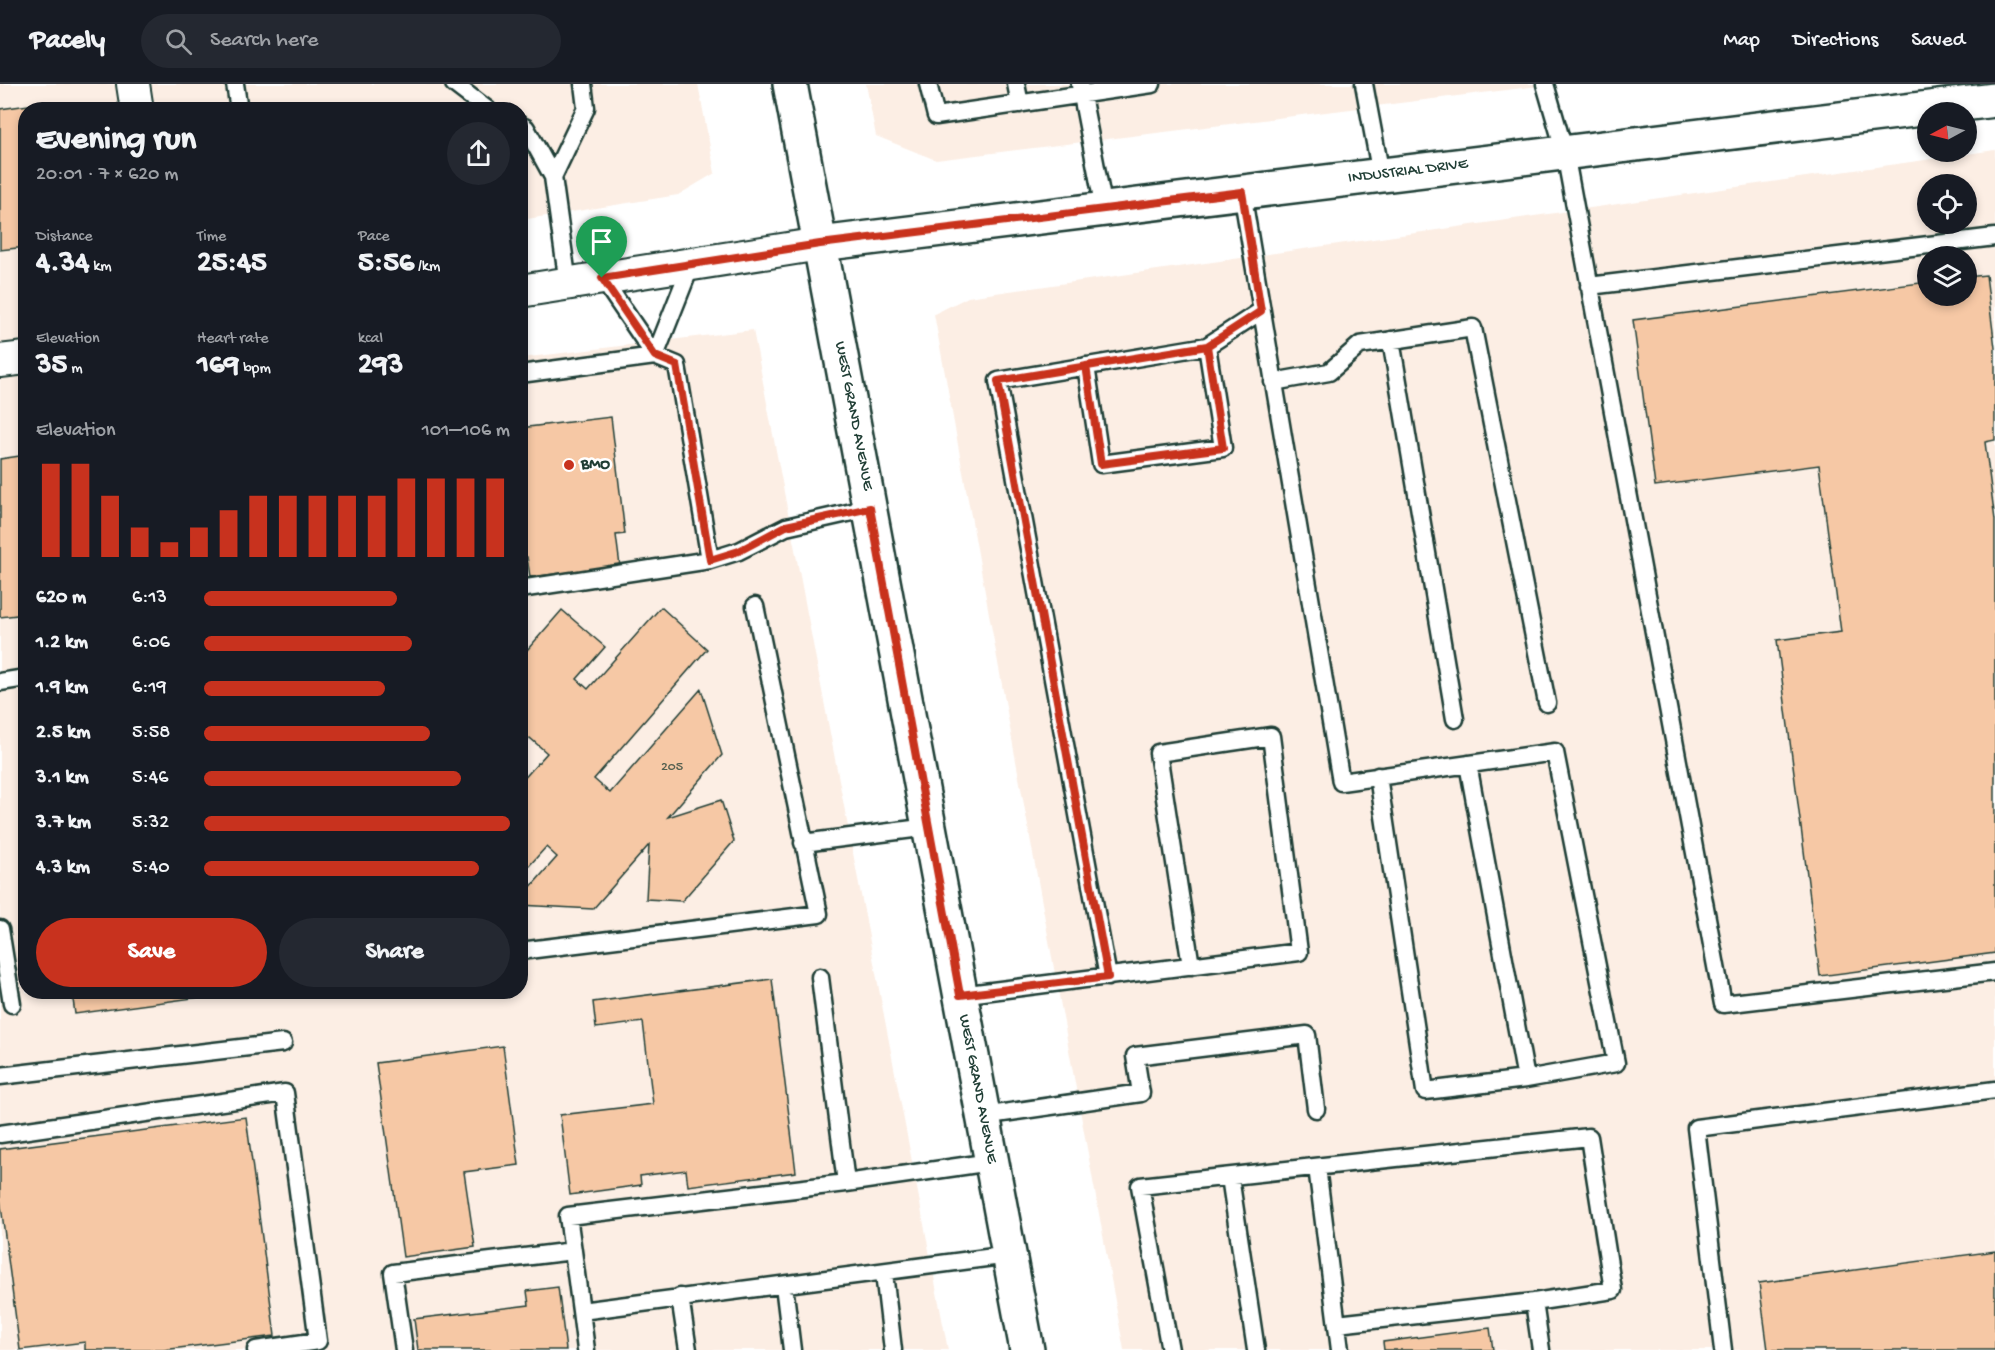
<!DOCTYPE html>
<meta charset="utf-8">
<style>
body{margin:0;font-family:"Gochi Hand",sans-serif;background:#242831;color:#f1f3f6;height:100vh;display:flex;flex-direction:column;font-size:22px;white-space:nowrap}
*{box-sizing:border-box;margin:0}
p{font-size:20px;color:#9ea1a6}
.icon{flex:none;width:33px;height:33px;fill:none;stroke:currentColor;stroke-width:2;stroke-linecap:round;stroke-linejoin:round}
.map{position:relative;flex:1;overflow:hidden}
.side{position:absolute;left:18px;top:18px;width:510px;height:897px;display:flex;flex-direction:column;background:#171b24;border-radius:24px;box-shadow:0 3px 9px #0003}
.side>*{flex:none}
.needle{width:39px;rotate:263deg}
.tools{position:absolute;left:1917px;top:18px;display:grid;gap:12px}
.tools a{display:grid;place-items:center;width:60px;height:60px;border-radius:50%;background:#171b24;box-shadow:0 3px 9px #0003;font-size:30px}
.pin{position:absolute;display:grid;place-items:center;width:51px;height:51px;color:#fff;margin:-62px -26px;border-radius:50% 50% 50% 0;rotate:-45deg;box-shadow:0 0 6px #0007}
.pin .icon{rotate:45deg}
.round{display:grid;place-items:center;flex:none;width:63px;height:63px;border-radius:32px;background:#242831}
.overview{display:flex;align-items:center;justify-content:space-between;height:102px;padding:0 18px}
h1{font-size:33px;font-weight:800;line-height:45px}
.metrics{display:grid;grid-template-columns:repeat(3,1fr);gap:9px;height:102px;padding:6px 18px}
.metrics div{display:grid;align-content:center}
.metrics b{font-size:30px;font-weight:800}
.metrics small{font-size:16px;font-weight:400}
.metrics p{font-size:16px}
.chart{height:168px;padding:12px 18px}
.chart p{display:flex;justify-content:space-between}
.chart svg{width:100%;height:108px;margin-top:6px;stroke:#c8321e;stroke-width:6}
.primary-button{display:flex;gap:12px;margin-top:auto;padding:12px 18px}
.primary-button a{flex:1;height:69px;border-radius:36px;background:#c8321e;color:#fff;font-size:24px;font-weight:800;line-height:69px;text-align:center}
.primary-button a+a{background:#242831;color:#f1f3f6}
ul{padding:0 18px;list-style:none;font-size:20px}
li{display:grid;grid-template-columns:96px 72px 1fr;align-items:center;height:45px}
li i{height:15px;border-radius:8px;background:#c8321e}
header{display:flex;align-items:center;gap:36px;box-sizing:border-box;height:84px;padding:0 30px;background:#171b24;border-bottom:2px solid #363941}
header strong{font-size:28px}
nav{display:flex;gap:33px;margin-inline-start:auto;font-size:21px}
.search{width:420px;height:54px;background:#242831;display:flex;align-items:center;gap:15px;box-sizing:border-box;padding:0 21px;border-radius:33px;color:#9ea1a6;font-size:22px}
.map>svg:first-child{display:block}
.built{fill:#fceee4;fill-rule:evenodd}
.building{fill:#f6c8a5;stroke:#1f3d34;stroke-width:1.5}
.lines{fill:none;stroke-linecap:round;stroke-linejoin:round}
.lane-casing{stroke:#1f3d34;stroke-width:21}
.street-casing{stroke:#1f3d34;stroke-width:36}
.secondary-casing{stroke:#1f3d34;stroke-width:38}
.lane{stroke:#fff;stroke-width:16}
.street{stroke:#fff;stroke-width:32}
.secondary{stroke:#fff;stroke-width:33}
.route-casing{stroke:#fff;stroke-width:12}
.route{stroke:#c8321e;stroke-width:8}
.poi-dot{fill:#c8321e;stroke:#fff;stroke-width:2}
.labels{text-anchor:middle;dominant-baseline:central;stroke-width:5;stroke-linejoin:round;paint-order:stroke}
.number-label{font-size:14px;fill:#556050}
.street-label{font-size:16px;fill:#1f3d34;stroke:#fff}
.poi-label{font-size:16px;font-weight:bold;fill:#1f3d34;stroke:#fff;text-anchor:start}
</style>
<header>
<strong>Pacely</strong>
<div class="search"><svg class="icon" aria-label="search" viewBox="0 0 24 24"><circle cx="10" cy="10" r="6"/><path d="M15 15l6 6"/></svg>Search here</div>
<nav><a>Map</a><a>Directions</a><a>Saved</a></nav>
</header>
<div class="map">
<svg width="1995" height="1266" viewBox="0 0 1995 1266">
<rect width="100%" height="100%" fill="#fff"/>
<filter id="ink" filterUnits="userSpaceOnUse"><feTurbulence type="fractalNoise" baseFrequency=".0167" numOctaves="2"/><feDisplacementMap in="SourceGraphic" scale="12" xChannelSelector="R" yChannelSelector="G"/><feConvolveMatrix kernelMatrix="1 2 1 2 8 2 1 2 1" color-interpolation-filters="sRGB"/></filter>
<g filter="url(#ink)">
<!-- built -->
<path class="built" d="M0,0H698L715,89L678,111L521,136L520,26H26V908H520L521,274L753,246L948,1266H0Z
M866,0H1555L936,76L876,52Z
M1995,66V1266H1124L934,230L968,213ZM1928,100H1966V140H1928ZM1928,172H1966V212H1928Z"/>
<!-- building -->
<path class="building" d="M43,19L44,26H26V163L0,166V25Z
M1986,191L1995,264V356L1985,358L1995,436V869L1820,892L1777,556L1841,548L1819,381L1655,402L1633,236L1928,198V212H1966V193Z
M611,333L625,450L616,451L620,482L530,493L527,473H520V344Z
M26,371V530L0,533V375Z
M661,523L707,565L594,695L610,709L701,605L722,671L668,733L721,716L734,757L682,817L646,815L649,761L593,825L520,821V815L557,773L546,763L520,792V699L547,669L530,654L520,665V574L562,526L605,563L577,595L588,605Z
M772,895L796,1088L688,1102L686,1086L640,1092L641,1101L570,1111L560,1031L653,1020L643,938L596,944L593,918Z
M72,908H237L75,930Z
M503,962L519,1081L464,1088L475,1163L403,1173L376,979Z
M246,1033L275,1252L163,1266H85V1258L20,1266L0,1114V1065Z
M1995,1167V1266H1768L1759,1199Z
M558,1203L566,1266H418L414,1235L529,1221L527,1207Z
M1490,1244L1493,1266H1384L1383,1258Z"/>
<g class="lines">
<defs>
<path id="lane" d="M235,0L239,26
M454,0L488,26
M928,0L936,32L1152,0
M1016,0L1020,20
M1364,0L1381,91
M1545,0L1565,69L1723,920L1995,888
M1080,1L1104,125
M520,41L526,44L553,93
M1242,108L1341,698L1555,668L1616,979L1526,995L1425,1007L1378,692
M602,194L655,272
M568,200L553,93L586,24L583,0
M1589,202L1995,153
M1391,256L1455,635
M655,272L691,181
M1086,282L1101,380L1223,364L1207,262
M520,290L655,272L677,281L710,476L739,467L786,443L870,424
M1273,298L1329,288L1360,261L1473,244L1547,619
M520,505L710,476
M0,598L26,594
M1468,680L1526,995
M803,759L929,743
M0,845L12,920
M520,867L819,830L755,522
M820,893L846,1099
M1108,893L998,297L1207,262L1261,227
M960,911C1073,897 1186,883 1299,868L1271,652L1158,669L1191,882
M0,992L283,959
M983,1032L1141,1009L1135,972L1307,951L1316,1025
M0,1050L285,1009L318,1257L256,1266
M1317,1083L1340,1266
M1230,1093L1256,1266
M573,1167L568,1132L846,1099L991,1078
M884,1189L893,1266
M784,1201L792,1266
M680,1213L688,1266
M1337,1240L1534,1218
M404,1266L393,1189L573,1167L581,1227
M586,1266L581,1227L1009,1171
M1170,1266L1140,1102L1589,1053L1613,1206L1534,1218L1541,1266
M1723,1266L1696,1044L1995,1006"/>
<path id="street" d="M133,0L137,26
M520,207L820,160
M0,277L26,274"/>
<path id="secondary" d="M790,0L1027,1266
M820,160L1995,16"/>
</defs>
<!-- lane casing -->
<use href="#lane" class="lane-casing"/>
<!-- street casing -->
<use href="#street" class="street-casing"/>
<!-- secondary casing -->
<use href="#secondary" class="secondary-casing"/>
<!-- lane -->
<use href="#lane" class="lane"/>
<!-- street -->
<use href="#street" class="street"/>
<!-- secondary -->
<use href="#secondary" class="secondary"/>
</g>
</g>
<g class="lines" filter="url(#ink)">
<defs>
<path id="route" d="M602,194L655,272L677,281L710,476L739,467L786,442L870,424L960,911L1108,893L998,297L1207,262L1223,364L1101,380L1086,282L1207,262L1261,227L1242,108L820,160L602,194"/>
</defs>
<!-- route casing -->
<use href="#route" class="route-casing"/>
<!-- route -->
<use href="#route" class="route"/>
</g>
<!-- markers -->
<circle class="poi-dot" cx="569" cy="381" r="6"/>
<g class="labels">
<!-- number labels -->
<g class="number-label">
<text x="672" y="683">205</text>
</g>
<!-- street labels -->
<g class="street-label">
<text transform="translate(1408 88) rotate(-7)">INDUSTRIAL DRIVE</text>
<text transform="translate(853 332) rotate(79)">WEST GRAND AVENUE</text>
<text transform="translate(977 1005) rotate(79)">WEST GRAND AVENUE</text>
</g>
<!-- poi labels -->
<g class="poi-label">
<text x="581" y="381">BMO</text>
</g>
</g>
</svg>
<div class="tools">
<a><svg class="needle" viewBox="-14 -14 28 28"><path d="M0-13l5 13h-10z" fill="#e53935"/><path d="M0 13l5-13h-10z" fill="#9ea1a6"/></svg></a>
<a><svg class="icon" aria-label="locate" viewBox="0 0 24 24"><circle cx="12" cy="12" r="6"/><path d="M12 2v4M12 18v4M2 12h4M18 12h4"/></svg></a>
<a><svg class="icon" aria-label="layers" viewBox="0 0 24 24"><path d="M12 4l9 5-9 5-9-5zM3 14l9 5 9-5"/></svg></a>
</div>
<div class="pin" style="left:602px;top:194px;background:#1e9e55"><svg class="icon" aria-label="arrive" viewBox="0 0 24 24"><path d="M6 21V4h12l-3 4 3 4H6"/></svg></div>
<section class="side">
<div class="overview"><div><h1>Evening run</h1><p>20:01 · 7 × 620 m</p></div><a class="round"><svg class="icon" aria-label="share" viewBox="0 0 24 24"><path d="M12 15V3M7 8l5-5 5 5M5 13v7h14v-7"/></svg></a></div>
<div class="metrics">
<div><p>Distance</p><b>4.34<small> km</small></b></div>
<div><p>Time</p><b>25:45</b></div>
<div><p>Pace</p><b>5:56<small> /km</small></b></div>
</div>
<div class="metrics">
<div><p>Elevation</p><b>35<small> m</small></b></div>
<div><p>Heart rate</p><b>169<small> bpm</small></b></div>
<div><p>kcal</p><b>293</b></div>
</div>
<div class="chart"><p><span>Elevation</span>101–106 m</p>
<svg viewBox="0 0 160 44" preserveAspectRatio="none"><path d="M5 44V6M15 44V6M25 44V19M35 44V32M45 44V38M55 44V32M65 44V25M75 44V19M85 44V19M95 44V19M105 44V19M115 44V19M125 44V12M135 44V12M145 44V12M155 44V12"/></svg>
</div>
<ul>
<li><b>620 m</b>6:13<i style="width:63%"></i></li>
<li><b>1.2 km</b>6:06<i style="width:68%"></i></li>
<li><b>1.9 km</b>6:19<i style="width:59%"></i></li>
<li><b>2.5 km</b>5:58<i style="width:74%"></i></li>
<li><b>3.1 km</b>5:46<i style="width:84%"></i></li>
<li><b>3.7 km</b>5:32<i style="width:100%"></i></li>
<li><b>4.3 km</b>5:40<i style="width:90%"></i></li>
</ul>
<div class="primary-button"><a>Save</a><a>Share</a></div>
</section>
</div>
